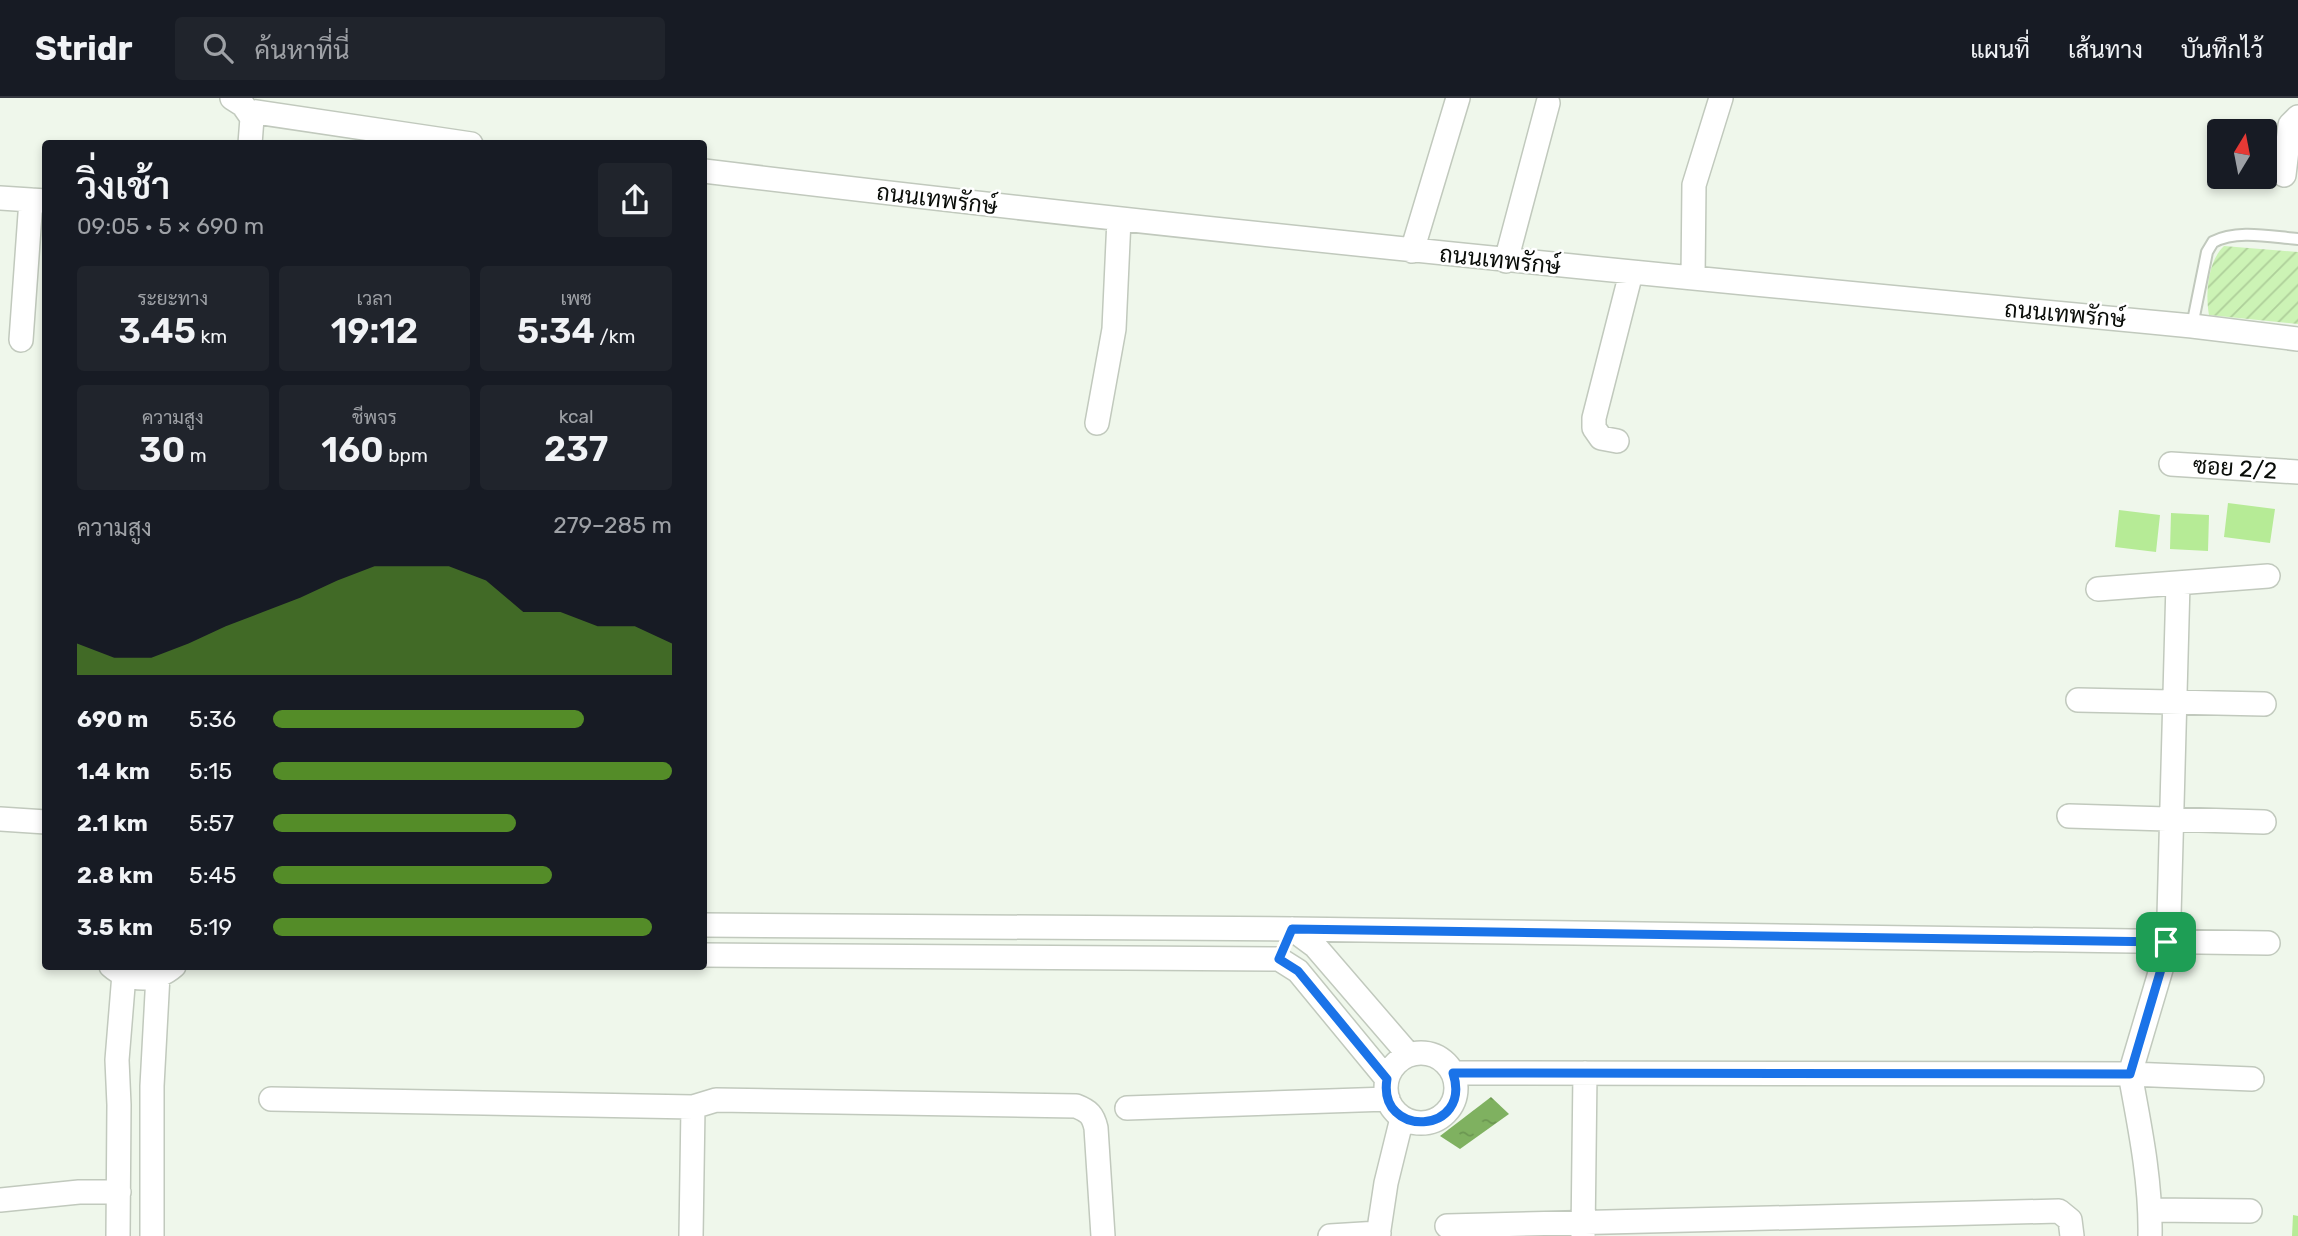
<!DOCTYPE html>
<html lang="th">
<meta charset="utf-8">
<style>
body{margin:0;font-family:Rubik,Sarabun,sans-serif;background:#20242c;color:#f1f3f6;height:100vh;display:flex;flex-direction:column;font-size:26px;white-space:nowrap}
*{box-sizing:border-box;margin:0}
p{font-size:23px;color:#9ea1a6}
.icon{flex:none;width:38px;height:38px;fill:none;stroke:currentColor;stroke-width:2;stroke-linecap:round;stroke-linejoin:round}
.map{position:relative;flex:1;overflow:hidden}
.drawer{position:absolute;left:42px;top:42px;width:665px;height:830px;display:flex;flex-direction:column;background:#171b24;border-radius:7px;box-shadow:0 4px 10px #0003}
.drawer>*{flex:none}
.needle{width:46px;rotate:10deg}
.tools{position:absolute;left:2207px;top:21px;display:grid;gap:14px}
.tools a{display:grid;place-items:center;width:70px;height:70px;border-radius:7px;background:#171b24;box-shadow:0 4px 10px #0003;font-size:35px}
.pin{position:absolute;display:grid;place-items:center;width:60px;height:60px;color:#fff;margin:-30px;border-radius:14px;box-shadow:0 4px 10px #0006}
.round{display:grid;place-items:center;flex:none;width:74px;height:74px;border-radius:7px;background:#20242c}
.head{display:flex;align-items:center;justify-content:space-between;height:119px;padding:0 35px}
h1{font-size:38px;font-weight:600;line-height:52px}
.figures{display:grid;grid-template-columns:repeat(3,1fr);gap:10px;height:119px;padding:7px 35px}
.figures div{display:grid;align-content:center;border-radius:7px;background:#20242c;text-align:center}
.figures b{font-size:35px;font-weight:600}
.figures small{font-size:19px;font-weight:400}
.figures p{font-size:19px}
.chart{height:196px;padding:14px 35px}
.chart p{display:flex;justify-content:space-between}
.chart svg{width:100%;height:126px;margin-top:7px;fill:#548c28;opacity:.7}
ul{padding:0 35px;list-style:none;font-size:23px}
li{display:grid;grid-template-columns:112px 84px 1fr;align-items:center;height:52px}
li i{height:18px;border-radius:9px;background:#548c28}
header{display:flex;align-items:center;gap:42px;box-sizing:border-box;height:98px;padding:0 35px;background:#171b24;border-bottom:2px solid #363941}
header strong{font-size:33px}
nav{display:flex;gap:38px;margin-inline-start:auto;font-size:24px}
.search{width:490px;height:63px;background:#20242c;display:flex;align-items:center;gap:18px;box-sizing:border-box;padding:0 24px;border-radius:7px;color:#9ea1a6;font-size:26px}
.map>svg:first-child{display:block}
.garden{fill:url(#garden-furrows)}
.water{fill:url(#water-ripples)}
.building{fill:#b6eb96}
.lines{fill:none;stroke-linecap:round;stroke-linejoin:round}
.service-casing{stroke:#c1c9bd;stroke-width:14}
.minor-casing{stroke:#c1c9bd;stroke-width:26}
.service{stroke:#fff;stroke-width:10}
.minor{stroke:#fff;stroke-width:23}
.route-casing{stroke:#fff;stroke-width:14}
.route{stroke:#1a73e8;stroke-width:9}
.labels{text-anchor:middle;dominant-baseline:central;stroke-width:5;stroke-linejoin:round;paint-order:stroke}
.street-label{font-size:23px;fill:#0a0d09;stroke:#fff}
</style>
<header>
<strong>Stridr</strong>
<div class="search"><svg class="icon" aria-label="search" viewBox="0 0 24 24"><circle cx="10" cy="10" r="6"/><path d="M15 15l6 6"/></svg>ค้นหาที่นี่</div>
<nav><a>แผนที่</a><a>เส้นทาง</a><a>บันทึกไว้</a></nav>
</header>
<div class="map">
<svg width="2298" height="1138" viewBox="0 0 2298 1138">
<defs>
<pattern id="garden-furrows" width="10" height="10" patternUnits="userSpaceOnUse" patternTransform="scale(1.75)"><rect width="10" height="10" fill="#ccf3b5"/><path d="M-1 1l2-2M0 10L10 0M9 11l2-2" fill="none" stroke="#aecf9a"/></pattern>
<pattern id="water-ripples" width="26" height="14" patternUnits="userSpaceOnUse" patternTransform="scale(1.75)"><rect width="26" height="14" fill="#7fb160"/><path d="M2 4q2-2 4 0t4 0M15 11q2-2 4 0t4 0" fill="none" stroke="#6c9752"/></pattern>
</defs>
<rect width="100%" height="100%" fill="#eff7eb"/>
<!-- garden -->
<path class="garden" d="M2224,148L2298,154V226L2209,217C2205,195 2208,163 2224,148Z"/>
<!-- water -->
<path class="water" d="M1491,999L1509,1016L1460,1051L1440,1038Z"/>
<!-- building -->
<path class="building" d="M2228,405L2275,411L2270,445L2224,439Z
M2119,412L2160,417L2156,454L2115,449Z
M2171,415L2209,417L2208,453L2170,451Z
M2293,1117L2298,1118V1138H2292Z"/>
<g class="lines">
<defs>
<path id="service" d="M2192,228L2207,154L2213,144C2237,131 2272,139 2298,141"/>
<path id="minor" d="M232,0L243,7L252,20L250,46
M249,13L471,46
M704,73C1199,133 1695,181 2192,228L2298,241
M2284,77L2290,27L2298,19
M0,100L46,103
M1412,153L1458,0
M1506,163L1548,5
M1693,180L1694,87L1721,0
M21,242L31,102
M1097,325L1114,231L1119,121
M1617,343L1601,340L1594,330V320L1631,175
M2171,366L2298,374
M2178,485L2169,818L2162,868L2130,976L2252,981
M2098,491L2268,478
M2078,602L2264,606
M2069,718L2264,724
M0,721L46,724
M704,827L1292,831L2268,845
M1292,831L1315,848L1409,957
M704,857L1279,861L1298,873L1387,981
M111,868C129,884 156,884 174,868
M1386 990a35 35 0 1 1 70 0a35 35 0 1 1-70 0Z
M1453,975L2130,976C2140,1030 2151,1083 2150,1138
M271,1001L693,1009L691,1138
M693,1009L716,1002L1076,1008C1089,1013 1093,1017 1096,1030L1103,1138
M1127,1010L1388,1001
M0,1102L79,1094H119
M2150,1112L2250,1113
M1447,1128L2059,1113L2070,1122L2072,1138
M118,1138L119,1007L117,962L124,876
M152,1138V988L158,877
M1330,1138L1379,1135
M1378,1138L1386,1085L1402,1020
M1583,1138L1585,975"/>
</defs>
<!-- service casing -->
<use href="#service" class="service-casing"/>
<!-- minor casing -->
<use href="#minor" class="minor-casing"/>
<!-- service -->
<use href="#service" class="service"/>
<!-- minor -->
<use href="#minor" class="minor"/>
</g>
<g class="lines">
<defs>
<path id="route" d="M1292,831L2166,844L2162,868L2130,976L1453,975C1473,1037 1377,1041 1387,981L1298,873L1279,861Z"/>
</defs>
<!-- route casing -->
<use href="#route" class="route-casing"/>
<!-- route -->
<use href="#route" class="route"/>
</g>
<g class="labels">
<!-- street labels -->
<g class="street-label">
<text transform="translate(937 101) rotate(7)">ถนนเทพรักษ์</text>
<text transform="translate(1500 162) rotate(6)">ถนนเทพรักษ์</text>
<text transform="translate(2065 216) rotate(5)">ถนนเทพรักษ์</text>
<text transform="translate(2235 370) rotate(4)">ซอย 2/2</text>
</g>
</g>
</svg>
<div class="tools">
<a><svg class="needle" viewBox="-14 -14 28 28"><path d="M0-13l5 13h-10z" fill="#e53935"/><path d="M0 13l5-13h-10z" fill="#9ea1a6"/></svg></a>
</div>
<div class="pin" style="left:2166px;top:844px;background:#1e9e55"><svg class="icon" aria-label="arrive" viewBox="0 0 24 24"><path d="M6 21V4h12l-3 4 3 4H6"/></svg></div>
<section class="drawer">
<div class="head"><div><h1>วิ่งเช้า</h1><p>09:05 · 5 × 690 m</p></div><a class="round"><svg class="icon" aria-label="share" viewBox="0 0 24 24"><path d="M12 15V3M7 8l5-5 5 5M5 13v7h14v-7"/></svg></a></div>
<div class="figures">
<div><p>ระยะทาง</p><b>3.45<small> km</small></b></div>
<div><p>เวลา</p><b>19:12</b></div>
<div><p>เพซ</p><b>5:34<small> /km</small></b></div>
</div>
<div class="figures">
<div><p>ความสูง</p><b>30<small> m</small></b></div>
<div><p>ชีพจร</p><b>160<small> bpm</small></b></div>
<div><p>kcal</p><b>237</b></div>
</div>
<div class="chart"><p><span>ความสูง</span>279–285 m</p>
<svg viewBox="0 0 160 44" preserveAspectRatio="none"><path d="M0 44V33L10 38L20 38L30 33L40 27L50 22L60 17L70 11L80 6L90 6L100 6L110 11L120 22L130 22L140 27L150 27L160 33V44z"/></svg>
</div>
<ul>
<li><b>690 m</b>5:36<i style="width:78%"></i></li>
<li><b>1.4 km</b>5:15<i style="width:100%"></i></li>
<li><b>2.1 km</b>5:57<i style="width:61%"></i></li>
<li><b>2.8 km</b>5:45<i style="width:70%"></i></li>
<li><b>3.5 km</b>5:19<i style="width:95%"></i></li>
</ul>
</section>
</div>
